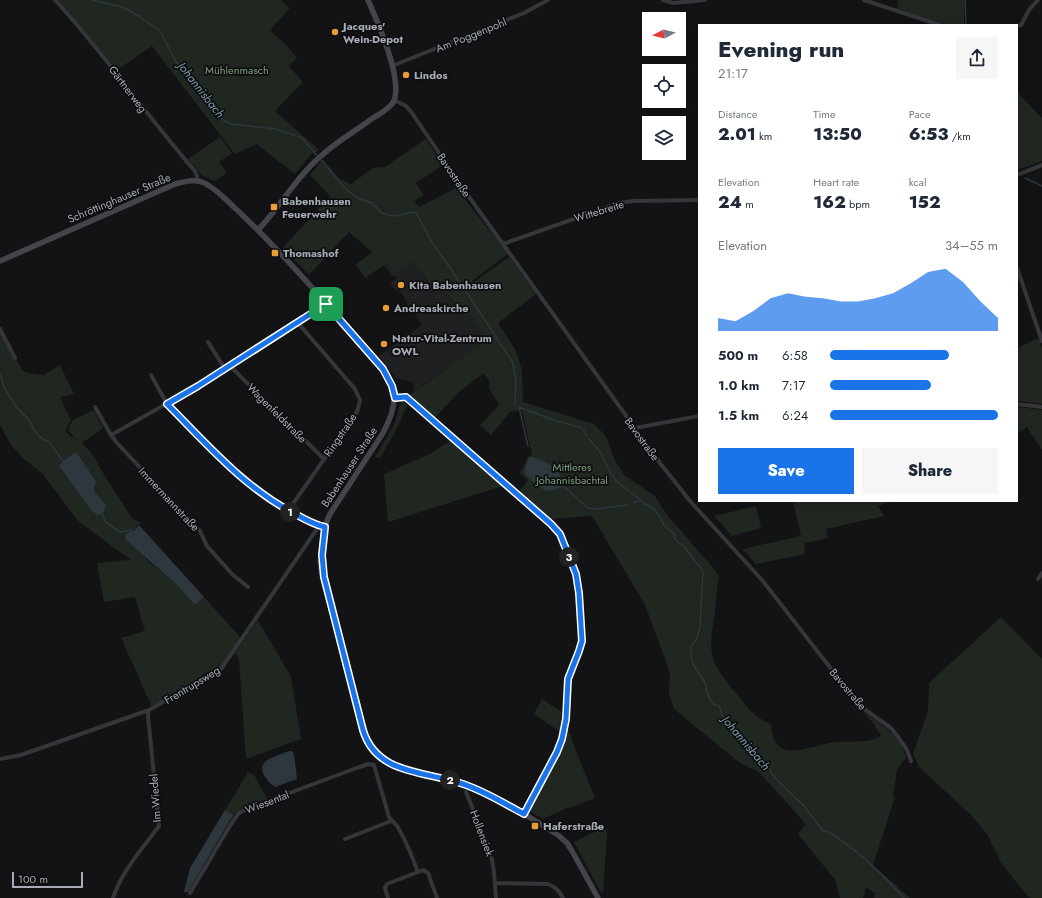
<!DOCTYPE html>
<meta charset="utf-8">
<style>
body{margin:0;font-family:Jost,sans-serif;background:#f6f6f7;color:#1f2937;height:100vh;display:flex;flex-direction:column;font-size:15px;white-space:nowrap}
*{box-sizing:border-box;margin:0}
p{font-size:13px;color:#747a83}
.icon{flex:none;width:22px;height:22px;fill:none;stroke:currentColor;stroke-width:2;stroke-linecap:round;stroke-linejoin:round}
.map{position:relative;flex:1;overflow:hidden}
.details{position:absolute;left:698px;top:24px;width:320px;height:478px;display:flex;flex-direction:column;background:#fff;border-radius:0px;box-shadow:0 2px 10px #0003}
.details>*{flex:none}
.needle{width:26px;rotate:263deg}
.tools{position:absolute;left:642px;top:12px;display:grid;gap:8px}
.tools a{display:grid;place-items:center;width:44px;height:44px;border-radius:0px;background:#fff;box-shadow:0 2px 10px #0003;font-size:20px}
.scale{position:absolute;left:12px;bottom:10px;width:71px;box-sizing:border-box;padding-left:4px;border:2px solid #a6acb5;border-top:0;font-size:11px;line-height:14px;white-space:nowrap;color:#a6acb5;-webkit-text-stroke:3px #0e0e10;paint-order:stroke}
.pin{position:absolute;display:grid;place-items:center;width:34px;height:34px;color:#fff;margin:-17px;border-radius:8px;box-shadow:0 2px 6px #0006}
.km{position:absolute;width:20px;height:20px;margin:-10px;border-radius:50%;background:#222;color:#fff;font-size:11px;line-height:20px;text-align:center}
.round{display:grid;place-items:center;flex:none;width:42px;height:42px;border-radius:0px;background:#f6f6f7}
.head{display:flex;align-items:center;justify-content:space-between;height:68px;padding:0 20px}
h1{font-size:22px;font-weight:800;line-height:30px}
.figures{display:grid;grid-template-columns:repeat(3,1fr);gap:6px;height:68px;padding:4px 20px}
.figures div{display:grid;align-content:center}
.figures b{font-size:17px;font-weight:800}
.figures small{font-size:11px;font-weight:400}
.figures p{font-size:11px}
.chart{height:112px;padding:8px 20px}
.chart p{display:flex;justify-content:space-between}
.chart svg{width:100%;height:72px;margin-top:4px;fill:#1a73e8;opacity:.7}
.button{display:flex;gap:8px;margin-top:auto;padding:8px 20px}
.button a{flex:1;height:46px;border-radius:0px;background:#1a73e8;color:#fff;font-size:16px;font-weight:800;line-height:46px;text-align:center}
.button a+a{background:#f6f6f7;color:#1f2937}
ul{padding:0 20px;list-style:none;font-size:13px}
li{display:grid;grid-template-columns:64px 48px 1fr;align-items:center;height:30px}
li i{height:10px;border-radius:5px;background:#1a73e8}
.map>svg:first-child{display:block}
.built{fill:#1f2022}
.green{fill:#202720;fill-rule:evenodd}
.water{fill:#2d373d}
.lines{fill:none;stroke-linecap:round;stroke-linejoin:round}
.stream{stroke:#2d373d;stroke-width:1.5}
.street{stroke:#35363a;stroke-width:4}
.secondary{stroke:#43454a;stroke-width:5.5}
.route-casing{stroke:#fff;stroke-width:8}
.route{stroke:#1a73e8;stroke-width:5}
.poi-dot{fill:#e89c38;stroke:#0e0e10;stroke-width:1.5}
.labels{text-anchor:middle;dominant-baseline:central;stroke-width:3.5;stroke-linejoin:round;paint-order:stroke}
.poi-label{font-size:11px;font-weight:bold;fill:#a6acb5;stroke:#0e0e10;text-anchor:start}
.street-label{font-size:11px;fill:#a6acb5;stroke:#0e0e10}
.park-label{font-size:11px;fill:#7f9f7d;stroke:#0e0e10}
.water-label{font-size:12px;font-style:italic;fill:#7e9cae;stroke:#0e0e10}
</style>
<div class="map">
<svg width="1042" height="898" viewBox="0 0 1042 898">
<rect width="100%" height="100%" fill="#131315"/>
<!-- built -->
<path class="built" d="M404,249L429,284L436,280L466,318L472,315L488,339L413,392L414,386L412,383L407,380L396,378L379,356L422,325L406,302L407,301L398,289L396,291L390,283L397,278L395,275L393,276L384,265Z"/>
<!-- green -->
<path class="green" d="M58,0H280L290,8L270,30L284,43L297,58L289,66L303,82L275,111L319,150L315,153H312L295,174L257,144L235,154L152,46L117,70Z
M898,0H964V25H947L897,9Z
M1017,92L1042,118V161L1017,170Z
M220,137L232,153L219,162L227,173L215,181L203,176L188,159Z
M426,139L443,165L416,183L424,195L414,201L419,207L456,188L508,254L472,281L473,283L509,257L536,294L498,323L515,349L522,370L523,402L594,424L604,434L608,442L615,461L625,476L655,496L665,512L719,575C717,587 716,599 715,612C713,628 708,645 714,661C719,674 730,686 739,697C750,710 754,717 771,724C771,734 775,747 786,750C796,753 823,744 835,742C851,741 867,744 881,736L873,723L861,710C878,723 902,734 906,758L897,769L893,797H895L873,865L910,898H874L875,893L866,887L863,898H840L836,881L798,834L806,824L758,771L740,763L674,709L669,693L670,676L668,667L645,605L592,516L547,519L518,493L528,480L520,473L529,456L532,455L522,410L510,412L491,435L480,425L499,405L488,386L490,385L488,378L483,374L460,391L433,420L419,407L410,395L487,339L471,315L466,318L436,280L430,284L412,261L395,273L387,263L365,278L356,265L372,252L349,232L309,275L283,248L330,196L310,175L323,159L339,178L351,184L373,168L385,167Z
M0,331L13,357L16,359L23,371L27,373L44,375L60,365L74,394L60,397L71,420L65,431L73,438L80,442L74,438L68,429L73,420L94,410L103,428L82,443L93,455L106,478L132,518L141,523L137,526L135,531L129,533L146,559L179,587L195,605L204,597L241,638L220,668L152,707L121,638L145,631L135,597L104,602L97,563L131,560L78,521L43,474L24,459L11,445L0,425ZM77,453L96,481L94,491L106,505L102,513L100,515L91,510L59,466Z
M1039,338L1042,348V404L1017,401V348Z
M403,402L408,404L395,432L380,458L375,457C384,441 397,425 399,406Z
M1017,407L1042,410V450L1027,427L1017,434Z
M451,440L503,486L388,522L384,474L430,454Z
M793,501H894L878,506L884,516L826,529L828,538L804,543L805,554L756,564L743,549L801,536Z
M756,506L761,528L732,536L714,516Z
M1001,617L1042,659V898H1030L1025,893L1001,863L987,834L972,816L919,767L913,754L928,711L929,683Z
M258,620L291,677L301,739L246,759L239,659L235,653Z
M542,699L563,713L562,733L534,714Z
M567,726L576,751L595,798L569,808V807L543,819L528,810L563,742Z
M247,772L254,775L267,799C255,803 243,806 234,815L225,810L247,774Z
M605,827L607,833L603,893L600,891L574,842Z"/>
<!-- water -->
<path class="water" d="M75,453H77L96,481V483L94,488V491L106,505C105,510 102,515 97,515L91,510L59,466L63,461Z
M532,457C545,461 566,470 562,487C543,497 536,484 524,472L528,458Z
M139,525L204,597L195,605L179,587L125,539L127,533L134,531Z
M290,751H292L294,754L297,779L275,787C270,784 267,780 264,775C255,759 280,755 290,751Z
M225,810L234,815L230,820L188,892H184L190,868Z"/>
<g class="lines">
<!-- stream -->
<path class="stream" d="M92,0L122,7L139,16L160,31L175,60L183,72L202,91L206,99L223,120L231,124L276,129L302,138L344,187L357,198L372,203L382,213L387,215L397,216L412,212L416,213L419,218L431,241L453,272L513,363L516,381L515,404
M965,0L966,25
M1025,178L1042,186
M0,374L4,387L16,407L29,420L34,430L41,438L49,442L63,461
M519,407L556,421L580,427L583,429L587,436
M519,407L528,446
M589,439L601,453L610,472L616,481L641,500
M562,485L588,508L594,509L628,505
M634,503L641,500L645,504L653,508L660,517L664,525L674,534V538L684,547L701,568L703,572L700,627L697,638L691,647V656L694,666L705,683L709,698L714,705H717L719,706L724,720L732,725L741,735L744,740L768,767L775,778L804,806L822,830C830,831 830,834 836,837C861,853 884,876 904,898
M102,513L105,521C109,524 117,532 121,532C125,532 128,530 131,530L132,532
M318,560L319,572L343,662"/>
<!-- street -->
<path class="street" d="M55,0C105,54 146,115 195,171L197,176V181
M663,0L673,3L705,0
M864,0L940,25
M1017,26L1021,25L1029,10L1038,0
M392,66L524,13L548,0
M394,100L406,106L412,113L462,187L660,463L690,501L762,580L860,706L891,728L898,737L907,750L911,761
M1017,175L1042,165
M503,244L619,203L634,201L699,200
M1017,268L1042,341
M0,329L15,358
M208,342L225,369
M230,366L324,459
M151,375L167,404L241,477L272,501L321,526
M395,398L406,397L551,525L560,533L576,574L579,593L581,641L579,651L568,679L566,719L562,739L557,752L523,815
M1017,404L1042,407
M95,407L111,435L117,443L200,531L207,546L233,575L248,587
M635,428L699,416
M111,435L198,386L327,304
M288,511L357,412L360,400L355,389L298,323
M1038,579L1042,573
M0,759L21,755L149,710L221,669L319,526
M374,765L389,817C391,821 394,822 397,826C406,840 412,856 418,872
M466,792L491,854L494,872L496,898
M345,839L391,821
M495,883L548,884C556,887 559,891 563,898
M190,893L231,824L239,813L249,808L354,769L368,764L374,765
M113,898C122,871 142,849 159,826L148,716L149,710
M388,898L385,888L387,884L423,870L428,873L437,898"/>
<!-- secondary -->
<path class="secondary" d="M258,230C280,207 297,176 321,156C336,142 354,132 370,120C378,115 386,111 392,104C406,86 377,20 368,0
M0,261L175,184C184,182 192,179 202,182C215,187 227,201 237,210C287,257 331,309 376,360C397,388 400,401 383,433L330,514C320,533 321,556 324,577C333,614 343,650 352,686C357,707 360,736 375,752C393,773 449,778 476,789C505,801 532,819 558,835L567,843L572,851L598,898"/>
</g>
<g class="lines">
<defs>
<path id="route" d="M326,304L383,369L392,386L395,398L406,397L551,524L560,534L576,574L579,593L582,641L579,651L568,679L566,719L562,739L557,752L524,814C503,803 483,790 460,783C423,771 376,774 363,730L324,577L322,555L325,527C315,525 306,520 297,515C245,489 207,444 167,404L198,386Z"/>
</defs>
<!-- route casing -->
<use href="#route" class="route-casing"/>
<!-- route -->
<use href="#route" class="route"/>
</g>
<!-- markers -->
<g class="poi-dot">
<circle cx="335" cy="32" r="4"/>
<circle cx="406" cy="75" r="4"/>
<rect x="270" y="203" width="8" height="8" rx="2"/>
<rect x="271" y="249" width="8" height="8" rx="2"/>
<circle cx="401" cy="285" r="4"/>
<circle cx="386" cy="308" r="4"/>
<circle cx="384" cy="344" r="4"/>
<rect x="531" y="822" width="8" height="8" rx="2"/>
</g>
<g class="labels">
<!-- poi labels -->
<g class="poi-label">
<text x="343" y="26">Jacques'<tspan x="343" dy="13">Wein-Depot</tspan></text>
<text x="414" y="75">Lindos</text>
<text x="282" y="201">Babenhausen<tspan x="282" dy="13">Feuerwehr</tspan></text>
<text x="283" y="253">Thomashof</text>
<text x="409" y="285">Kita Babenhausen</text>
<text x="394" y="308">Andreaskirche</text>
<text x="392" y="338">Natur-Vital-Zentrum<tspan x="392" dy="13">OWL</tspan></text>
<text x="543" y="826">Haferstraße</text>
</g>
<!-- street labels -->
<g class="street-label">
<text transform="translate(471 35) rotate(-22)">Am Poggenpohl</text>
<text transform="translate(128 89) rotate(53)">Gärtnerweg</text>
<text transform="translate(454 175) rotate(56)">Bavostraße</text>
<text transform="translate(119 198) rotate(-23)">Schröttinghauser Straße</text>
<text transform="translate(599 211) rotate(-17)">Wittebreite</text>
<text transform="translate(277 413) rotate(45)">Wagenfeldstraße</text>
<text transform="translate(340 435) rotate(-56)">Ringstraße</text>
<text transform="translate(642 439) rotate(54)">Bavostraße</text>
<text transform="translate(349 467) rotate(-57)">Babenhauser Straße</text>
<text transform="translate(169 499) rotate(47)">Immermannstraße</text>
<text transform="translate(192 685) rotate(-31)">Frentrupsweg</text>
<text transform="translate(848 689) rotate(50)">Bavostraße</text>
<text transform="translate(155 798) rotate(-94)">Im Wiedel</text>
<text transform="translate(267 802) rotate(-21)">Wiesental</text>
<text transform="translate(482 833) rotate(69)">Hollensiek</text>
</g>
<!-- park labels -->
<g class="park-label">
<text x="237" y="70">Mühlenmasch</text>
<text x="572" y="467">Mittleres<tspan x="572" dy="13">Johannisbachtal</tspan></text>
</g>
<!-- water labels -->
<g class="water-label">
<text transform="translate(201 90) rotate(52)">Johannisbach</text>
<text transform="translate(746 743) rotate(50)">Johannisbach</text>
</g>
</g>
</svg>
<div class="tools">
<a><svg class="needle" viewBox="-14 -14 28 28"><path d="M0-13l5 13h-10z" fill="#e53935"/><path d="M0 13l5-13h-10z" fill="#747a83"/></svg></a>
<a><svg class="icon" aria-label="locate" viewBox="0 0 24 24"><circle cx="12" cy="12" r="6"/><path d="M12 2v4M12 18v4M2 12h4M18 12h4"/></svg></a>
<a><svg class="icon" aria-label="layers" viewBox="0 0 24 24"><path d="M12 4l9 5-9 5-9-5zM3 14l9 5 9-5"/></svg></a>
</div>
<div class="scale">100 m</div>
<div class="pin" style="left:326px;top:304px;background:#1e9e55"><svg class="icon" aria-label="arrive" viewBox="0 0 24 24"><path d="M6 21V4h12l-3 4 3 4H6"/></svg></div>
<b class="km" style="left:290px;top:512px">1</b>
<b class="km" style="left:450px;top:780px">2</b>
<b class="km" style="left:569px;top:557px">3</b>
<section class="details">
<div class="head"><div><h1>Evening run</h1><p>21:17</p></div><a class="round"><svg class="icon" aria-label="share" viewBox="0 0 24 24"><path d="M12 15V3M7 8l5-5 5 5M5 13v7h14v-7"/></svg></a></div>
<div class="figures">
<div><p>Distance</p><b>2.01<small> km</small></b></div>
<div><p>Time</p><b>13:50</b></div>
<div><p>Pace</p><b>6:53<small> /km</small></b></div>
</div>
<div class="figures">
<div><p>Elevation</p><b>24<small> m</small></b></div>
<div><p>Heart rate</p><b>162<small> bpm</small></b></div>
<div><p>kcal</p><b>152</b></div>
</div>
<div class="chart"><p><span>Elevation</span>34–55 m</p>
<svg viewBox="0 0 160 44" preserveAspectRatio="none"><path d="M0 44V36L10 38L20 32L30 24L40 21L50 23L60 24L70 26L80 26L90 24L100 21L110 15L120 8L130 6L140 14L150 26L160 36V44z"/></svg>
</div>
<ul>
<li><b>500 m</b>6:58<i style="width:71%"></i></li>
<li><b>1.0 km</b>7:17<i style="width:60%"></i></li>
<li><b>1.5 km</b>6:24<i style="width:100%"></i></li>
</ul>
<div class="button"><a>Save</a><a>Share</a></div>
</section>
</div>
